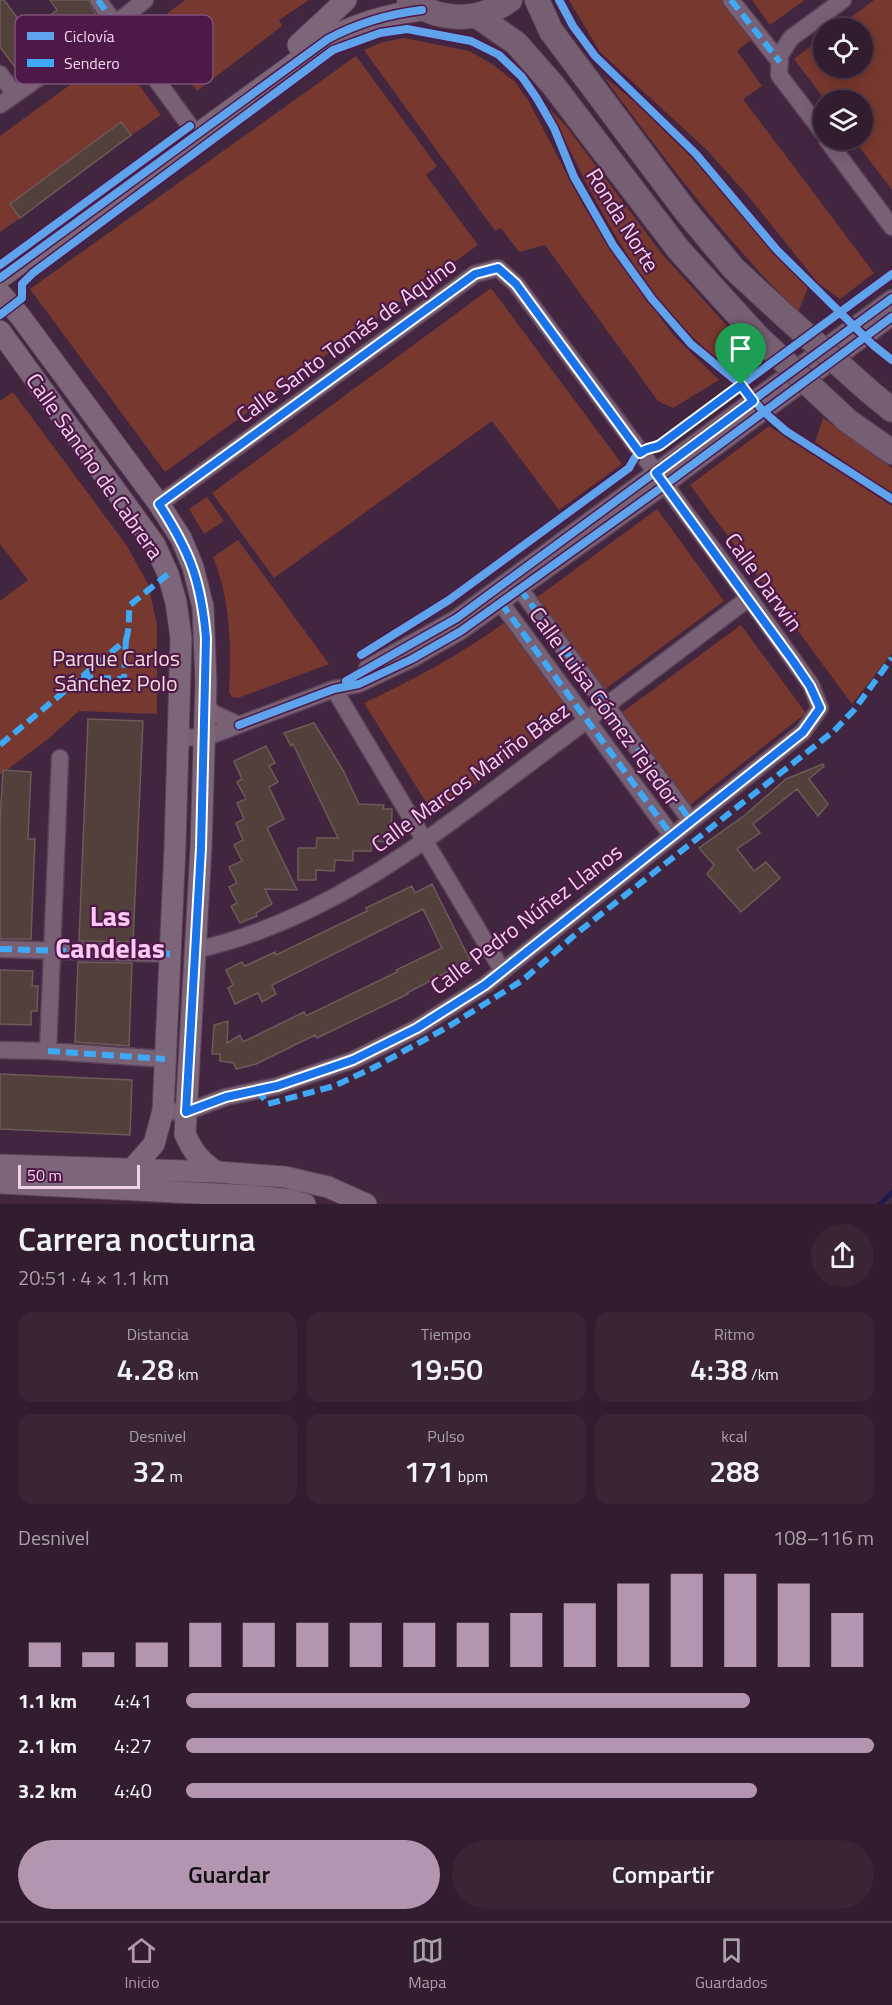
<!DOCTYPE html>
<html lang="es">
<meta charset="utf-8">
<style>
body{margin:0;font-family:"Titillium Web",sans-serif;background:#3a2537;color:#f1f3f6;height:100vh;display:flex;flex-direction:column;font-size:22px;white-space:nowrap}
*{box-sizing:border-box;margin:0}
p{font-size:20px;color:#a8a1aa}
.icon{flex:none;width:33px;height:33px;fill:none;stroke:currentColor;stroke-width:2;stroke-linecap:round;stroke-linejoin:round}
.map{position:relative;height:1204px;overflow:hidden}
.side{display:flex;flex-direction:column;background:#321c2f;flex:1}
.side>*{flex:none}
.buttons{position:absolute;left:813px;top:18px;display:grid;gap:12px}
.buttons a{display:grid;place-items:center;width:60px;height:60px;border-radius:50%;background:#321c2f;box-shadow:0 3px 15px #0003,0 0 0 2px #4d3a4b;font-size:30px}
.scale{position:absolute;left:18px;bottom:15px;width:122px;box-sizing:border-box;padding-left:6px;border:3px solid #f2d1eb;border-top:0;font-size:16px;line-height:21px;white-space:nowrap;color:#f2d1eb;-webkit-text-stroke:4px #4e1948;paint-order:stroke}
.pin{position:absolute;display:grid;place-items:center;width:51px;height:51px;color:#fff;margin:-62px -26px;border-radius:50% 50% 50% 0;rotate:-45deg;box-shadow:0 0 6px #0007}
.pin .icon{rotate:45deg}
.round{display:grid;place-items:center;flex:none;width:63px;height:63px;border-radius:32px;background:#3a2537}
.summary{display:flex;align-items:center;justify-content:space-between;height:102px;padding:0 18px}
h1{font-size:33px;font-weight:600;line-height:45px}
.stats{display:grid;grid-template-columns:repeat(3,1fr);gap:9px;height:102px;padding:6px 18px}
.stats div{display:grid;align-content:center;border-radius:15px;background:#3a2537;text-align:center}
.stats b{font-size:30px;font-weight:600}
.stats small{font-size:16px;font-weight:400}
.stats p{font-size:16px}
.chart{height:168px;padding:12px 18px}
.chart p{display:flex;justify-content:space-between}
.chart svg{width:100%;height:108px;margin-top:6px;stroke:#b495af;stroke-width:6}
.primary-button{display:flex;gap:12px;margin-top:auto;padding:12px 18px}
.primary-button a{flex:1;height:69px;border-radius:36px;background:#b495af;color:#111;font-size:24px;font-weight:600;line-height:69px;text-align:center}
.primary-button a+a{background:#3a2537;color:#f1f3f6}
ul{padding:0 18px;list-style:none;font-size:20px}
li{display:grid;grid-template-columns:96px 72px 1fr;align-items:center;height:45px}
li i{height:15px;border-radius:8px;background:#b495af}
.tabs{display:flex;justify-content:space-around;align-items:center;height:84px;border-top:2px solid #4d3a4b;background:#321c2f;font-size:16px;color:#a8a1aa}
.tabs a{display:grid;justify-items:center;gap:3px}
.tabs .active{color:#b495af}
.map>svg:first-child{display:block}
.green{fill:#77382f}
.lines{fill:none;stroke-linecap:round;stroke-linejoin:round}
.stream{stroke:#181a51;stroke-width:4.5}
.building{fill:#52403a;stroke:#6d5b58;stroke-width:1.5}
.minor-casing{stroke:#5b4158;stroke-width:19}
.major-casing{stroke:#5b4158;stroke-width:23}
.highway-casing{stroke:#5b4158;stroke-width:26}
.minor{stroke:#796175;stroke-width:16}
.major{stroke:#7d667a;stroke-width:21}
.highway{stroke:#775f73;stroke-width:24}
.highway-bridge-casing{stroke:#5b4158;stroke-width:26;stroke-linecap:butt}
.highway-bridge{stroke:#775f73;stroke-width:24}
.quiet{stroke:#3fa9f5;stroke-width:6;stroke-dasharray:12 6;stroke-linecap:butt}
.cycleway-casing{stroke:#4e1948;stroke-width:11}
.cycleway{stroke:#60a3ed;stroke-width:8}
.route-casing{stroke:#fff;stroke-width:12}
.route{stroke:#1a73e8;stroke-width:8}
.labels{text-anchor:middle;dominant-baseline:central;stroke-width:4.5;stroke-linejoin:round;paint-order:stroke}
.street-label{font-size:22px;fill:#f2d1eb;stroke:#4e1948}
.park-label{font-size:22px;fill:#f2dbd6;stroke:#4e1948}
.district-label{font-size:28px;font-weight:bold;fill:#fdc8f3;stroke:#4e1948}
.key{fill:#4e1948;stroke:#7f5079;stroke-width:1.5}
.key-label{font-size:16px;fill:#f2d1eb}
</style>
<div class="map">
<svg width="892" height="1204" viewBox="0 0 892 1204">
<rect width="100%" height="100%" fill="#42253f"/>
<!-- green -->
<path class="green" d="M185,0H309L279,20L282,26L197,91L148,28Z
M569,0H725L753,38L737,51L762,86L743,99L874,273L840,299L818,283L749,197L706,149L600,52Z
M752,0H805L770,25Z
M874,0H892V190L854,140H862V100H825L794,59L823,37L824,68H862V28H836Z
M404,38L469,51L492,64L514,81L528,100L583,205L610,249L674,336L719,380L673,408L658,401L545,245L519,252L501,228L495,231L364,50L383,42Z
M115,52L161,115L132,135L121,122L10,204L20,218L0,232V136Z
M356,56L437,166L426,175L478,245L165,472L30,289Z
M603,76L664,125L705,167L808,288L798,312C725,240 664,158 603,76Z
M549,108L566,126L662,254L747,348L727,367C642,302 595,202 549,108Z
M491,288L622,464L559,510L492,421L274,578L212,493Z
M13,392L127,546L148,584L157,624V714L79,711L48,739L0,775V601L28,580L0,544V401Z
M823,418L892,468V494L815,442Z
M769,426L892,506V653L852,704L690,485Z
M207,497L224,521L204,534L189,509Z
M657,509L724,601L600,693L532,601Z
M238,540L329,664L238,698L232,697L229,692C231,646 231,601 213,557Z
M509,619L575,709L434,815L364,703C415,679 464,653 509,619Z
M741,625L806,713L686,808L617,716Z"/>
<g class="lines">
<!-- stream -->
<path class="stream" d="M880,1204L892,1192"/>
</g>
<!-- building -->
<path class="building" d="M0,0H4L27,31L57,10L50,0H88L97,17L20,74L0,47Z
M121,122L131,135L20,218L10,204Z
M88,719L143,721L133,942L79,941Z
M314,723L343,770L359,804L384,805L383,809H392L391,842L371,841V851H353V861L335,860L334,871L316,870V880H298V848H316L317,838H338L293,744L291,746L284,733Z
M266,746L275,763L269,766L278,782L269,787L284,819L267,828L297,890L265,889L272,904L256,913L257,916L240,923L231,906L237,903L229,887L237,883L229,867L242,861L234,845L243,840L236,823L244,819L237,803L246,799L237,782L242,779L234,761Z
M823,764L824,766L809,779L828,804L818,816L797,789L753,824L760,833L737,849L754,871L766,862L780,878L741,912L707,874L714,865L699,848L745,815L786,779Z
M3,770L31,772L28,839H35L31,939H0V821Z
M432,884L470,960L407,993L408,994L317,1038L315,1035L256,1064L236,1069L234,1063L220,1061V1054H212L214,1025L228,1021L227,1043L240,1035L243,1042L304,1012L306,1016L397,972L396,970L442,948L423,909L272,985L276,994L262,1002L258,993L235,1004L228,988L233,985L226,970L242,962L245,966L275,952L276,955L367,911L366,908L412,886L415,893Z
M78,962L132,963L129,1046L75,1042Z
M0,970L33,971L32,986H38L37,1011H31V1025L0,1024Z
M0,1074L132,1080L130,1135L0,1129Z"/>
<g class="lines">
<defs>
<path id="minor" d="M98,0L190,126
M731,0L780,62
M0,74L14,93
M0,105L115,24L145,0
M824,134L779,75L780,55L791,38L843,0
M827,140L892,227
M159,504L475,274L498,268L516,284L749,598L811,685L820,708L803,732L485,985L417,1028L353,1060L277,1086L226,1097L186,1112L163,1111
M520,589L691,821
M501,603L672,836
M367,668L457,618L892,298
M334,689L502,970
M205,703L213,713L239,725
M179,737L204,738L334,689L359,684L412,659L461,631L665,485L892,317
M0,949L170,954
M195,950C325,922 430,838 534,760C605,706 677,652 749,598
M0,1050L48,1051L60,758
M48,1051L165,1059"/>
<path id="major" d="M298,45L346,0
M0,278L328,39C358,23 388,14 422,10
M0,293L20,316L159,504L181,538L193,567L203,607L206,683L201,848L185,1134C193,1152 201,1162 217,1172
M0,331L155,545L168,574L176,602L181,638L175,847L163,1111L154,1144L133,1168
M0,1165L217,1172L285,1177L328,1187L366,1204
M0,1183L253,1196L291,1200L305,1204"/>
<path id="highway" d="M409,0C440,22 478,23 510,0
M537,0L551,31L684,209L734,269L786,317
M477,16L516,43L553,85L679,250L758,337
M870,392L892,410
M848,421L892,452"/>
</defs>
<!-- minor casing -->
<use href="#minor" class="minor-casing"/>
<!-- major casing -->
<use href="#major" class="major-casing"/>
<!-- highway casing -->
<use href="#highway" class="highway-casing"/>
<!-- minor -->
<use href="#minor" class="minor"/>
<!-- major -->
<use href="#major" class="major"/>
<!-- highway -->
<use href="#highway" class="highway"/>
<defs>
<path id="highway-bridge" d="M786,317L870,392
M758,337L848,421"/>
</defs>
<!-- highway-bridge casing -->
<use href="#highway-bridge" class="highway-bridge-casing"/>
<!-- highway-bridge -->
<use href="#highway-bridge" class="highway-bridge"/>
<!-- quiet -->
<path class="quiet" d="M98,0L115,24
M731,0L780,62
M520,589L691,821
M501,603L672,836
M126,640C130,628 128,617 130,605L168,574
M0,745L126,640L124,679L81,677
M0,949L170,954
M48,1051L165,1059
M257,1090L268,1104L334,1086L373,1068L446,1028L523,980L577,933L834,731L854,710L892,658"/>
<defs>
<path id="cycleway" d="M559,0L573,26L595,56L696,154L777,250L873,345L892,360
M0,265L190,126
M0,278L328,39C358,23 388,14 422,10
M0,315L22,298V284L33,273L333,50L380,33L407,29L471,41L499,55L522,77L536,97L554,128L574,177L613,245L652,299L691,344L741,385L763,411L786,431L892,499
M361,655L449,600L629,468C634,459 639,448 650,447C654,447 657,447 660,445L892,274
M346,681L457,618L892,298
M239,725L334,689L359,684L412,659L461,631L665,485L892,317"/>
</defs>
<!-- cycleway casing -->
<use href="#cycleway" class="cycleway-casing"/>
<!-- cycleway -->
<use href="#cycleway" class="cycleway"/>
</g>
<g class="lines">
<defs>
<path id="route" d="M498,268L516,284L640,453C649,446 653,449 660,445L741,385L753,401L656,473L793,661L810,686L820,708L803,732L485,985L417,1028L353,1060L277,1086L226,1097L186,1112L201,848L206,638C201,580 190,552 159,504L475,274Z"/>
</defs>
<!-- route casing -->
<use href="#route" class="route-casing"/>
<!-- route -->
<use href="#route" class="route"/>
</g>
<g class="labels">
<!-- street labels -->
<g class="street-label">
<text transform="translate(623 220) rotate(58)">Ronda Norte</text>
<text transform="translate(346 340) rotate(-36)">Calle Santo Tomás de Aquino</text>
<text transform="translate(95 466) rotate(55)">Calle Sancho de Cabrera</text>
<text transform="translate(764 582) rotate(54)">Calle Darwin</text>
<text transform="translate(605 706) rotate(54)">Calle Luisa Gómez Tejedor</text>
<text transform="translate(470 777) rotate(-36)">Calle Marcos Mariño Báez</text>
<text transform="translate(526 919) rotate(-37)">Calle Pedro Núñez Llanos</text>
</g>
<!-- park labels -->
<g class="park-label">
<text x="116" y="658">Parque Carlos<tspan x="116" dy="25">Sánchez Polo</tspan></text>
</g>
<!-- district labels -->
<g class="district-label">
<text x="110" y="915">Las<tspan x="110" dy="32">Candelas</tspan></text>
</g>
</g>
<!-- legend -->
<rect x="15" y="15" width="198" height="69" rx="9" class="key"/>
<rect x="27" y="32" width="27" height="8" fill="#60a3ed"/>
<rect x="27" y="59" width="27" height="8" fill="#3fa9f5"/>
<g class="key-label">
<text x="64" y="42">Ciclovía</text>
<text x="64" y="69">Sendero</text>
</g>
</svg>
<div class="buttons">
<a><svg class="icon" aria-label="locate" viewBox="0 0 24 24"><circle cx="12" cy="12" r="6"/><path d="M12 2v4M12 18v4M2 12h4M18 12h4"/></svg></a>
<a><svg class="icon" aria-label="layers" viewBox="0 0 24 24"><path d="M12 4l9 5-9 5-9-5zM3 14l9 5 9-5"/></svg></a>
</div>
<div class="scale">50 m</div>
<div class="pin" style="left:741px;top:385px;background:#1e9e55"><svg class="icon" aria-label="arrive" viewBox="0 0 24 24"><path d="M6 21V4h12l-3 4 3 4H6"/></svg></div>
</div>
<section class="side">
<div class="summary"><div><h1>Carrera nocturna</h1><p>20:51 · 4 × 1.1 km</p></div><a class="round"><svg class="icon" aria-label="share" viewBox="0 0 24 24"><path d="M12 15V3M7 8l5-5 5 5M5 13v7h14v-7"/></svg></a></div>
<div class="stats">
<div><p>Distancia</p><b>4.28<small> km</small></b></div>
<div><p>Tiempo</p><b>19:50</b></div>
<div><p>Ritmo</p><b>4:38<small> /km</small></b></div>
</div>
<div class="stats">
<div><p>Desnivel</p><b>32<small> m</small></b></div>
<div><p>Pulso</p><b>171<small> bpm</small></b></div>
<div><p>kcal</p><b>288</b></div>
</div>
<div class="chart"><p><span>Desnivel</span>108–116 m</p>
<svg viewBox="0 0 160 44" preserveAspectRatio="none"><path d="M5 44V34M15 44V38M25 44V34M35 44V26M45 44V26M55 44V26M65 44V26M75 44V26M85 44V26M95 44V22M105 44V18M115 44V10M125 44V6M135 44V6M145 44V10M155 44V22"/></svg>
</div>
<ul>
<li><b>1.1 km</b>4:41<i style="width:82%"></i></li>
<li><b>2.1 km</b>4:27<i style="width:100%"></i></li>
<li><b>3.2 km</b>4:40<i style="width:83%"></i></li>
</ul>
<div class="primary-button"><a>Guardar</a><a>Compartir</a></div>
</section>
<nav class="tabs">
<a class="active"><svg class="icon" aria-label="home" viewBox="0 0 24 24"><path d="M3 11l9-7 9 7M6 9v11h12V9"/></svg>Inicio</a>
<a><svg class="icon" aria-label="map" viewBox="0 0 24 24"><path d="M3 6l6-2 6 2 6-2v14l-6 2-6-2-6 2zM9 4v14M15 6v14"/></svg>Mapa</a>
<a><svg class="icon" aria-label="saved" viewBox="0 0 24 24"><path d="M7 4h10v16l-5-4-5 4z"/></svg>Guardados</a>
</nav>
